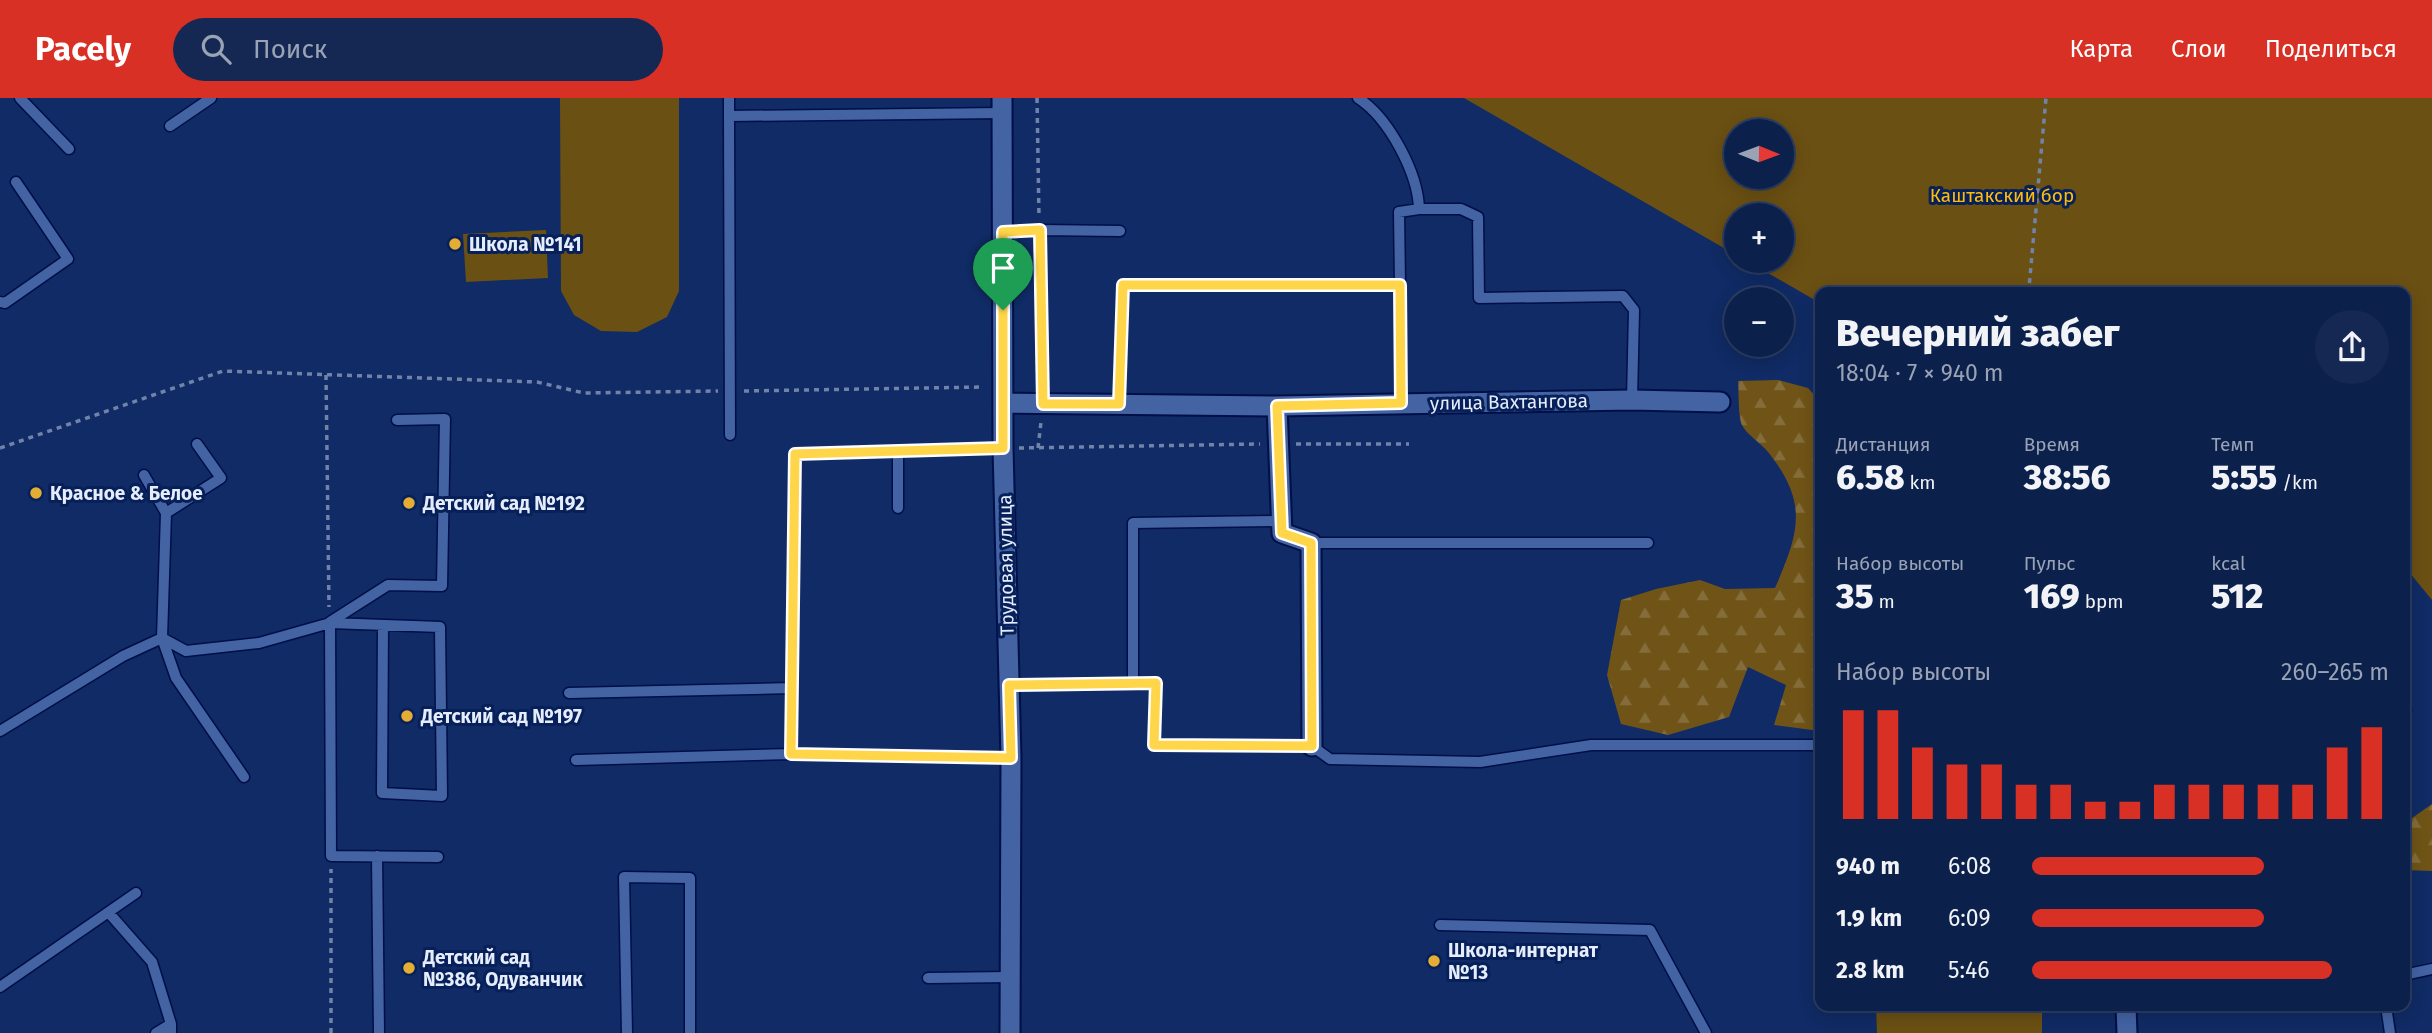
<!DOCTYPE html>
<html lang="ru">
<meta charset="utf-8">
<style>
body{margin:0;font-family:"Fira Sans",sans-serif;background:#152853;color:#f1f3f6;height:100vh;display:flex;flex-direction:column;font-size:26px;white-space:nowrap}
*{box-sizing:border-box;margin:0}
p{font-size:23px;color:#9aa3b5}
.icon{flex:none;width:38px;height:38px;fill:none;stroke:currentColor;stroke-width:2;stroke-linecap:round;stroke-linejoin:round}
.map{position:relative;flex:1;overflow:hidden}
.side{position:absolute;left:1815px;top:189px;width:595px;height:724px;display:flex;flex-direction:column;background:#0c204c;border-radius:14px;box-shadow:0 4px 18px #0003,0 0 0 2px #2c3e64}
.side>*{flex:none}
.needle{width:46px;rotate:91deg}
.tools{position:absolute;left:1724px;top:21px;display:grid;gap:14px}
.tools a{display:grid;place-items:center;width:70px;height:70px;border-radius:50%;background:#0c204c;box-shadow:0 4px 18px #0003,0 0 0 2px #2c3e64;font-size:35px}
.pin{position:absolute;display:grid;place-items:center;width:60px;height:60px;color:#fff;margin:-72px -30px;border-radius:50% 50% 50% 0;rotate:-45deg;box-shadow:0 0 7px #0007}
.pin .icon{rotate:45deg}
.round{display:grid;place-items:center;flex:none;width:74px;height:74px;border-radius:37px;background:#152853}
.headline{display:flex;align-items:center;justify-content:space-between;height:119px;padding:0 21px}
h1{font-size:38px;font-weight:800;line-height:52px}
.metrics{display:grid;grid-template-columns:repeat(3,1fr);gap:10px;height:119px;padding:7px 21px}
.metrics div{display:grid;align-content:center}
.metrics b{font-size:35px;font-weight:800}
.metrics small{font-size:19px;font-weight:400}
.metrics p{font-size:19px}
.chart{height:196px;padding:14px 21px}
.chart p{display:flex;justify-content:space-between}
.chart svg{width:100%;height:126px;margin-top:7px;stroke:#d93025;stroke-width:6}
ul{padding:0 21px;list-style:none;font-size:23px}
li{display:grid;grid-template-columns:112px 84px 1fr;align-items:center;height:52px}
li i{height:18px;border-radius:9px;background:#d93025}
header{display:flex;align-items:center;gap:42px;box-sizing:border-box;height:98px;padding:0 35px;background:#d93025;color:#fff}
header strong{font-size:33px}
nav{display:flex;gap:38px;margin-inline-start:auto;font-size:24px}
.search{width:490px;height:63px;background:#152853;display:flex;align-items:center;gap:18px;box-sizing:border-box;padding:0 24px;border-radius:38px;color:#9aa3b5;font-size:26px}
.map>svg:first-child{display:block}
.forest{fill:url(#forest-firs)}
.park{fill:#6b5013;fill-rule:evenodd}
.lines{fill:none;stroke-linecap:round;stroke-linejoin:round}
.service-casing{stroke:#000f48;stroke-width:13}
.minor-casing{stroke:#000f48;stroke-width:23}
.path{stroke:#7083a9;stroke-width:3.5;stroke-dasharray:5 5;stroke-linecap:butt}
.service{stroke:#4363a3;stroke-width:10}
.minor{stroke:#4363a3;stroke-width:19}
.route-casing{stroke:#fff;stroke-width:14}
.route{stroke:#ffd54a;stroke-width:9}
.poi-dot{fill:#e4ae35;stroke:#07205a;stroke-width:2.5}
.labels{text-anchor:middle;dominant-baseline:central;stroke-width:6;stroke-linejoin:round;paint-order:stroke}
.park-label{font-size:19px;fill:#ffbd08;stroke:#07205a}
.poi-label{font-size:19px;font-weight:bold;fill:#e5edfc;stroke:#07205a;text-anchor:start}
.street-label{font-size:19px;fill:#e5edfc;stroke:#07205a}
</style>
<header>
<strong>Pacely</strong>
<div class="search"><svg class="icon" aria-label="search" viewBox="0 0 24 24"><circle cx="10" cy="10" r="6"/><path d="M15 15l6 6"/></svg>Поиск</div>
<nav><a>Карта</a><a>Слои</a><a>Поделиться</a></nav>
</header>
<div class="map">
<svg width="2432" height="935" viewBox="0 0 2432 935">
<defs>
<pattern id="forest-firs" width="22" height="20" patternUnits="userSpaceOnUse" patternTransform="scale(1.75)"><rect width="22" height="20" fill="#705417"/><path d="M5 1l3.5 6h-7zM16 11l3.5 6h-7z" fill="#846d3a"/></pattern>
</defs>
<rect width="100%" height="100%" fill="#102b65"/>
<!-- forest -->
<path class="forest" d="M1778,282L1808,290L1820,303V547L1815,548L1820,559V633L1774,627L1786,587L1748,569L1729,619L1668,637L1621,626L1607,577L1621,502L1656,491L1700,482L1725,491L1775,490C1799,435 1809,405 1768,354C1761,345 1747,337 1742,327C1738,319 1739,293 1738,283Z
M2432,706V773L2405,772V725Z"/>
<!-- park -->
<path class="park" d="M560,0H679V193L667,219L637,234L601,233L574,217L561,193Z
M1464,0H2432V502L2405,469L2404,194H1820V205L1747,163H1782V117H1736V157ZM1782,33V79H1736V33Z
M546,132L548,180L466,184L463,136Z
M1876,908H2042V935H1877Z"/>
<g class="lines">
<defs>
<path id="service" d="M20,0L69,51
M729,0V18L1002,15
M1358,0C1389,20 1418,75 1419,111
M729,18L730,337
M170,28L211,0
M1003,134L1040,132L1120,133
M1400,187L1401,305
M0,204L5,205L68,161L16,84
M1119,306L1123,187H1400L1399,114L1419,111H1461L1478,119L1479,200L1623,198L1634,212L1632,302
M197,346L221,380L166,415L162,540L176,580L244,679
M1003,350L795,356L791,656L1011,660
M144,377L166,415
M898,410V353
M1311,445H1648
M330,524L388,487L442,488L445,321L397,322
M330,525L440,529L442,698L382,695L383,527
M1133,585V425L1281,423
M1009,587L1156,585L1154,647L1312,648L1330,661L1480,664L1591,647H1820
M569,595L792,590
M2404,613H2406
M0,633L123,558L162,540L186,553L259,545L330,525L331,758L438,759
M576,662L791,656
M377,758L379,935
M109,815L152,864L171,926V935
M1440,827L1650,832L1706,935
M2404,877L2432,871
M928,880L1010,879
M0,889L136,795
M2386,908L2390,935
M156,935L171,926
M627,935L624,779L690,780V935"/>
<path id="minor" d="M1002,0L1003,350L1011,660L1010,935
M1004,305L1277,308L1632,302L1720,304
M1277,308L1282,435L1311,445L1312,648
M2126,908L2127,935"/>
</defs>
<!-- service casing -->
<use href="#service" class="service-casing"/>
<!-- minor casing -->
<use href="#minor" class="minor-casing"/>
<!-- path -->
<path class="path" d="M1037,0L1039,120
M1040,146L1043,288
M2032,194L2029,190L2046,0
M326,277L329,509
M744,293L984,289
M1296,346H1409
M0,350L223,273L537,284L584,295L718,293
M1019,350L1260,346
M1038,350L1041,324
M331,935V771"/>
<!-- service -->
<use href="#service" class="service"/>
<!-- minor -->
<use href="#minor" class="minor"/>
</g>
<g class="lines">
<defs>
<path id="route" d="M1040,132L1043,306H1119L1123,187H1400L1401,305L1277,308L1282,435L1311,445L1312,648L1154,647L1156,585L1009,587L1011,660L791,656L795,356L1003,350V134Z"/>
</defs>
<!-- route casing -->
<use href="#route" class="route-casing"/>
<!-- route -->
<use href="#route" class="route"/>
</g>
<!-- markers -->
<g class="poi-dot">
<circle cx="455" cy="146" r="7"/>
<circle cx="36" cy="395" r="7"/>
<circle cx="409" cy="405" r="7"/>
<circle cx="407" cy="618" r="7"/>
<circle cx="1434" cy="863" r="7"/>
<circle cx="409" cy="870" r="7"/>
</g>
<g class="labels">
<!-- park labels -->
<g class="park-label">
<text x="2002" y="97">Каштакский бор</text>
</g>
<!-- poi labels -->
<g class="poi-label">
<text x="469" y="146">Школа №141</text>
<text x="50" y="395">Красное &amp; Белое</text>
<text x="423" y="405">Детский сад №192</text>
<text x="421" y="618">Детский сад №197</text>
<text x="1448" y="852">Школа-интернат<tspan x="1448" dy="22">№13</tspan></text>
<text x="423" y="859">Детский сад<tspan x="423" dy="22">№386, Одуванчик</tspan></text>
</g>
<!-- street labels -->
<g class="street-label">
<text transform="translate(1509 304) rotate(-1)">улица Вахтангова</text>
<text transform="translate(1006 467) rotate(-91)">Трудовая улица</text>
</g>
</g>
</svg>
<div class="tools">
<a><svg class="needle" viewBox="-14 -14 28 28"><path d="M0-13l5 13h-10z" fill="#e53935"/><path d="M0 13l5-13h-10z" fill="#9aa3b5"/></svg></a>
<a>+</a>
<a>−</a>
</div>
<div class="pin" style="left:1003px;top:212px;background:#1e9e55"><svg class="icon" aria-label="arrive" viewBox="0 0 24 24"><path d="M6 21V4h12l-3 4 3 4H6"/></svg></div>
<section class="side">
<div class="headline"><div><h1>Вечерний забег</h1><p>18:04 · 7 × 940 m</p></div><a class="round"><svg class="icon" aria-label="share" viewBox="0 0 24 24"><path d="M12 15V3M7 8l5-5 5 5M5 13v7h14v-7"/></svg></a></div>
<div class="metrics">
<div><p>Дистанция</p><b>6.58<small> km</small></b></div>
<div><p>Время</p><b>38:56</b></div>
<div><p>Темп</p><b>5:55<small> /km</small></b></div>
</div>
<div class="metrics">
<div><p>Набор высоты</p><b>35<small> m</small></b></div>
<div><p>Пульс</p><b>169<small> bpm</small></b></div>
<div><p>kcal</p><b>512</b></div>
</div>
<div class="chart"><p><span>Набор высоты</span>260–265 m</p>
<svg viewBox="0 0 160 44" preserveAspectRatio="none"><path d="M5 44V6M15 44V6M25 44V19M35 44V25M45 44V25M55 44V32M65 44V32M75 44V38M85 44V38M95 44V32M105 44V32M115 44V32M125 44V32M135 44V32M145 44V19M155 44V12"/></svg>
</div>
<ul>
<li><b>940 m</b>6:08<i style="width:65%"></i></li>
<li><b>1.9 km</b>6:09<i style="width:65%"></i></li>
<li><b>2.8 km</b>5:46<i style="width:84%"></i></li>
</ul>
</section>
</div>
